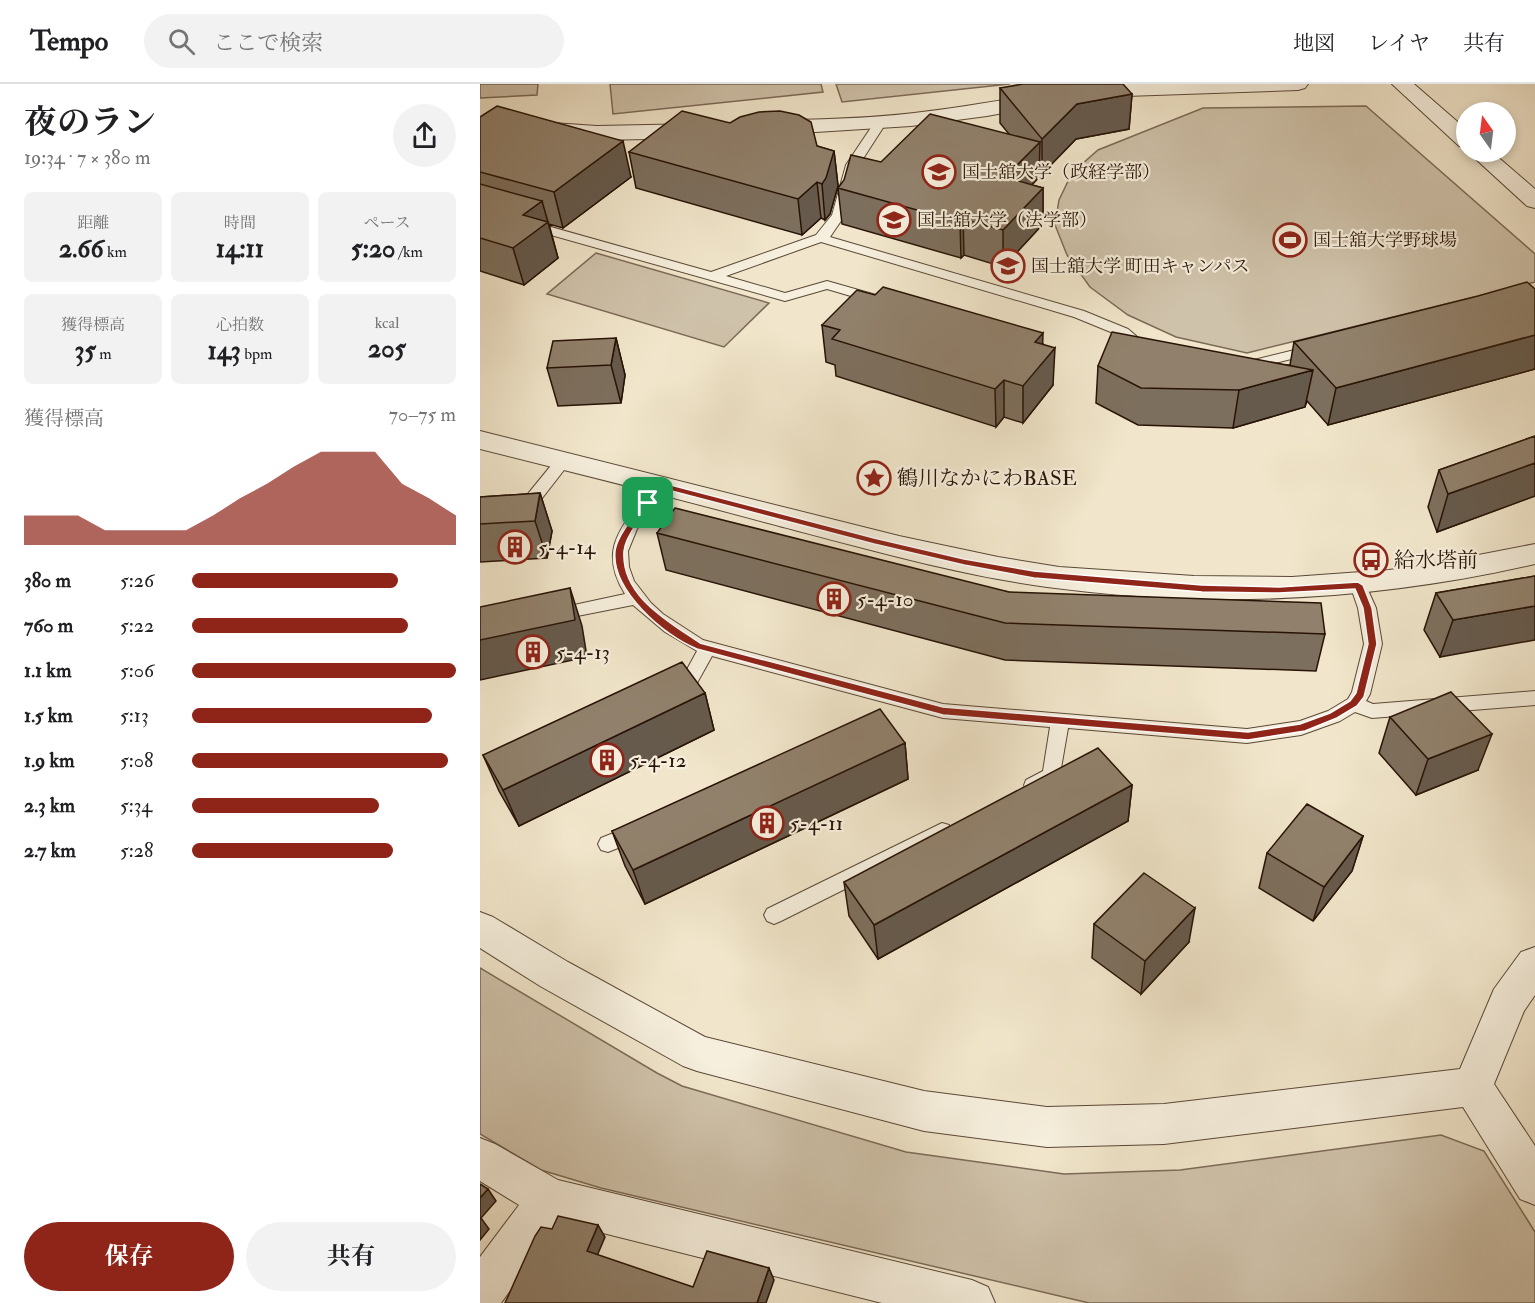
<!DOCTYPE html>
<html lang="ja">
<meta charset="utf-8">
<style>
body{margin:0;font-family:"IM FELL Double Pica","Noto Serif JP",serif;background:#f2f2f2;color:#202124;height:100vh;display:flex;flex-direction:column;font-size:22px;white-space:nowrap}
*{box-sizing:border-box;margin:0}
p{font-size:20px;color:#757577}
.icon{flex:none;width:33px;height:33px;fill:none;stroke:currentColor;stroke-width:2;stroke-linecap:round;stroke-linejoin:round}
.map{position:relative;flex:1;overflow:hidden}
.drawer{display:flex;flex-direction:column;background:#fff;width:480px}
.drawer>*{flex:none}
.needle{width:39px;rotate:346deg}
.controls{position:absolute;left:976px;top:18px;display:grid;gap:12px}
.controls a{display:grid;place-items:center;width:60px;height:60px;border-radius:50%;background:#fff;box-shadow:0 3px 9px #0003;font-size:30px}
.pin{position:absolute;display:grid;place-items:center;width:51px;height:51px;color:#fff;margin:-26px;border-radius:12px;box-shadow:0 3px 9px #0006}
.round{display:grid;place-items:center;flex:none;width:63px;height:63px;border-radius:32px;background:#f2f2f2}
.summary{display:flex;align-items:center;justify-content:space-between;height:102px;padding:0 24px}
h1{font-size:33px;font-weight:700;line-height:45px}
.stats{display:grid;grid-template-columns:repeat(3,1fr);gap:9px;height:102px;padding:6px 24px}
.stats div{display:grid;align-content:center;border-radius:9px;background:#f2f2f2;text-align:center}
.stats b{font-size:26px;font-weight:700}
.stats small{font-size:16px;font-weight:400}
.stats p{font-size:16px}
.chart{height:168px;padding:12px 24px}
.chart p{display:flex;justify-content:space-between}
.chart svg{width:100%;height:108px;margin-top:6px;fill:#8f2418;opacity:.7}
.action{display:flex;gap:12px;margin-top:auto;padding:12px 24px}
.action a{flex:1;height:69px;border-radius:36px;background:#8f2418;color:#fff;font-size:24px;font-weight:700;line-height:69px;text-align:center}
.action a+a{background:#f2f2f2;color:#202124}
ul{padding:0 24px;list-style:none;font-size:20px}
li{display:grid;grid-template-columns:96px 72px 1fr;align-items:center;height:45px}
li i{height:15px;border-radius:8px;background:#8f2418}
header{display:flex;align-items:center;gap:36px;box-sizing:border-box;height:84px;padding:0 30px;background:#fff;border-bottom:2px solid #e0e0e0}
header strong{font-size:28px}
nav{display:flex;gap:33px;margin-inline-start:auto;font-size:21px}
.search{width:420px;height:54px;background:#f2f2f2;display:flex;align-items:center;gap:15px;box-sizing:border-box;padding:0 21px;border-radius:33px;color:#757577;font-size:22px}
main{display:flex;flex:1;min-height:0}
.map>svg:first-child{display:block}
.green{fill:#cfc2aa;stroke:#7c6a58;stroke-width:1.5}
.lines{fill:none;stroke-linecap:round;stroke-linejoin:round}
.service-casing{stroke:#5a4837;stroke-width:2}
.minor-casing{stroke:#5a4837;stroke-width:2}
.tertiary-casing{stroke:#5a4837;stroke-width:2}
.service{fill:#f6efdd;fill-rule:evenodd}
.minor{fill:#f6efdd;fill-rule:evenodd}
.tertiary{fill:#f6efdd;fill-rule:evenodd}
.wall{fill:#7d6f5d;stroke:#281306;stroke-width:1.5}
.shaded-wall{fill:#665a4c;stroke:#281306;stroke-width:1.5}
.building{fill:#91816c;stroke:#281306;stroke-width:1.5}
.route{fill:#8f2418;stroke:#fff;stroke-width:1.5;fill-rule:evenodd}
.labels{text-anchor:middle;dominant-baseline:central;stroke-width:4.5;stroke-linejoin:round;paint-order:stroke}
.far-poi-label{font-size:18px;fill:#281306;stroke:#f6efdd;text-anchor:start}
.poi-label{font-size:21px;fill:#281306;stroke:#f6efdd;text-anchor:start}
</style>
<header>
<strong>Tempo</strong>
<div class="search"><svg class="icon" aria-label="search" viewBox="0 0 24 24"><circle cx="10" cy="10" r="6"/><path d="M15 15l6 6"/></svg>ここで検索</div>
<nav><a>地図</a><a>レイヤ</a><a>共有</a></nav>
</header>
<main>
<section class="drawer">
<div class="summary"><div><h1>夜のラン</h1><p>19:34 · 7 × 380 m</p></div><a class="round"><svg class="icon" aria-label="share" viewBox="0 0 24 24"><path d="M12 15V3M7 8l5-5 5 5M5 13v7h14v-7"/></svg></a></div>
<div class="stats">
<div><p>距離</p><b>2.66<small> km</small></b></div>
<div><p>時間</p><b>14:11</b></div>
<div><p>ペース</p><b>5:20<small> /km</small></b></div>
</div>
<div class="stats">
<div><p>獲得標高</p><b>35<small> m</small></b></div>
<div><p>心拍数</p><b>143<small> bpm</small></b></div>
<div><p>kcal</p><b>205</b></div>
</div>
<div class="chart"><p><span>獲得標高</span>70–75 m</p>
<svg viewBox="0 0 160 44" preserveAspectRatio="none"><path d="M0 44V32L10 32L20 32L30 38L40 38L50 38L60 38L70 32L80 25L90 19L100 12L110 6L120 6L130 6L140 19L150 25L160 32V44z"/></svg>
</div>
<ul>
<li><b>380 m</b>5:26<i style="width:78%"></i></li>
<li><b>760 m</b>5:22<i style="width:82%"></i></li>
<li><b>1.1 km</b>5:06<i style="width:100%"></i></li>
<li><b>1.5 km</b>5:13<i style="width:91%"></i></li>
<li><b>1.9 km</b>5:08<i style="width:97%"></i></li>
<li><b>2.3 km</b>5:34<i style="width:71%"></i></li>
<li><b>2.7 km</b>5:28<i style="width:76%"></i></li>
</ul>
<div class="action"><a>保存</a><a>共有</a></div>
</section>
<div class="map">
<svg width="1055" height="1219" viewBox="0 0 1055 1219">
<rect width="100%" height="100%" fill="#f1e6cb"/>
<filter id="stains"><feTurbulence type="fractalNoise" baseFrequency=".00333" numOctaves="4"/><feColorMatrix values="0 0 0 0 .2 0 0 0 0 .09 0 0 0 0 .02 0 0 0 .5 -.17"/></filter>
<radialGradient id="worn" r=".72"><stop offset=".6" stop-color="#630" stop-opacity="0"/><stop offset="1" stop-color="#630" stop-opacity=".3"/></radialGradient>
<!-- green -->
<path class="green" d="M0,0H58L57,11L0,14Z
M130,0H341L343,8L133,30Z
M356,0H530L362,18Z
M886,22L1055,170V198L767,269L696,253L648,231L610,203L587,171L575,141L579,116L592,89L618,66L723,24Z
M116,169L289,219L244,263L67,210Z
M0,884L177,989L202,1002L426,1068L584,1090L700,1086L961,1051L1004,1067L1055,1148V1219H609L121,1104L61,1086L0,1050Z"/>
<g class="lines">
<defs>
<path id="service" d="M400,35L406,39L379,81L365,131L350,153L604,227L648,245L669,263L671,266L669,269H659L638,251L594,233L341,158L246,192L305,209L347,197L403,213L405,216L403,219L398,220L347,205L305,217L0,131V123L231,188L336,151L352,131L366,81L396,36Z
M835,261L840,262L842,265L840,268L763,287L756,283L758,280Z
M83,372L91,377L49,431L0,435V425L38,422L78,373Z
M183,397L191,402L157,445L148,467L149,483L154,497L171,519L183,530L223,556L463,620L767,645L820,637L848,627L868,615L872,608L884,560L878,524L870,501L872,497H884L896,524L902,560L890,610L886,617L893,620L1055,607V621L892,634L875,628L860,637L821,651L767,659L588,644L579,696L553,709L546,706L544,701L546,696L563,687L570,643L463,634L232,572L217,599L191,609L185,607L182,602L185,597L205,589L217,567L185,548L153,521L72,537L66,535L63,531L66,527L145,510C122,473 134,450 160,419C166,411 173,399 183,397Z
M462,739L469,741L472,747L469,753L301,837L294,840L287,837L284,831L287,825Z
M156,740L163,742L166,748L163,754L128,768L121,766L118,760L121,754Z"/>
<path id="minor" d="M643,0H828L825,4L818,6L646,12L589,17L507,32L431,42L288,51L280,49L277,44L280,39L288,37C336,35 386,35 434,29C504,21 573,6 643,0Z
M912,0H934L987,46V64L979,62Z
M0,34L117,42L218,40L226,42L229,47L226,52L218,54L117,56L0,48Z
M988,68H1012L1055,105V124L1047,122Z
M0,828L13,833L88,878L225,953L444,1007L567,1023L684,1020L980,985L1014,905L1041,868L1055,863V911L1044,927L1014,1000L1055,1062V1121L1040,1115L983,1023L684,1060L567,1063L444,1047L217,987L203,982L60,902L0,864Z
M0,1054L15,1060L78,1096L492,1196L508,1203L515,1219H402L79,1138L21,1219H0V1173L39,1121L0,1097Z"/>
<path id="tertiary" d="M0,347L419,452L518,473L579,483L714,492L812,493L909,486L957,479L1055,460V480C895,517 730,525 567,503C472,490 380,463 288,439C192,413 96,389 0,365Z"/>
</defs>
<!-- service casing -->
<use href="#service" class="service-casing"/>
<!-- minor casing -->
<use href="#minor" class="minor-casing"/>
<!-- tertiary casing -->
<use href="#tertiary" class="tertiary-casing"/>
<!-- service -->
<use href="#service" class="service"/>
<!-- minor -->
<use href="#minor" class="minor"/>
<!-- tertiary -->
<use href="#tertiary" class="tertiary"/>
</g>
<!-- wall -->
<path class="wall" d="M520,4L652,10L649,45L596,55L562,90L559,87V93L552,101L563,104V140L523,183L484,171L481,174L362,140L358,104L401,78L529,50L520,39Z
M0,33L151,93L83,144L69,140L78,174L44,201L0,187Z
M337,62L354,67L358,102L350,130L345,136L341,134L322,151L156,104L149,68Z
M1055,205V285L848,341L827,317L825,323L753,344L658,341L616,319L618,282L810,281L814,258Z
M342,241L563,260L573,301L543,339L524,333L516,343L356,292L355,281L346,278Z
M136,254L145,291L141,319L78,322L67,284Z
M1055,352V412L957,448L948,423L959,386Z
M60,409L72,447L67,474L0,478V413Z
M177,449L529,508L845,550L836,587L525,576L186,486Z
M1055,492L960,573L944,546L956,509Z
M225,609L234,646L39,742L19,707L3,671Z
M910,633L998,686L936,711L899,669Z
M425,659L428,695L165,820L145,782L132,747Z
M652,701L648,737L398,875L369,832L364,798Z
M883,752L872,787L833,837L779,804L787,769Z
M614,840L709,858L661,910L612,874Z"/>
<!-- shaded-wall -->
<path class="shaded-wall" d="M652,10L649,45L596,55L562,90V55L597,20Z
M143,57L151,93L83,144L74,108Z
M560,58L559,93L525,129V93Z
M354,67L358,102L350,130L345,136L342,100Z
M337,98L341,134L322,151L318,115Z
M563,104V140L523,183V146Z
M62,117L78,174L44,201L33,164L43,131Z
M483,135L484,171L481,174L480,138Z
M563,249L562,279L575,264L573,301L543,339V302L555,258Z
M1055,251V285L848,341L856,304Z
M136,254L145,291L141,319L131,281Z
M833,286L825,323L753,344L759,306Z
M524,296V333L516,343L515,305Z
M1055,379V412L957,448L968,410Z
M60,409L72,447L67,474L55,437Z
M90,504L102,542L107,573L0,596V556Z
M1055,522V556L960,573L973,536Z
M225,609L234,646L39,742L23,706Z
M1012,650L998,686L936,711L948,675Z
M425,659L428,695L165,820L153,786Z
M652,701L648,737L398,875L394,841Z
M883,752L872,787L833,837L844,803Z
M715,824L709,858L661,910L665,877Z
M8,1105L16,1117L1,1134L9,1145L0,1156V1114Z
M118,1141L125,1153L114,1179L107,1167Z
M289,1184L294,1196L286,1219H277Z"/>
<!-- building -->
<path class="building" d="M543,0H643L652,10L597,20L562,55L520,4Z
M17,22L143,57L74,108L0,88V33Z
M202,27L250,39L260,33L279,28L300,27L319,31L331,38L337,62L354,67L346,94L342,100L337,98L318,115L149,68Z
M450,30L560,58L525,93L563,104L523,146L483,135L480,138L358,104L364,96L371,71L401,78Z
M0,100L62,117L43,131L68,138L33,164L0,154Z
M1047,198L1055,205V251L856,304L814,258L998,212Z
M403,203L563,249L555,258L575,264L543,302L524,296L515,305L352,255L360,246L342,241L377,206L395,211Z
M632,248L833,286L759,306L661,304L618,282Z
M136,254L131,281L67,284L73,257Z
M1055,352V379L968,410L959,386Z
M60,409L55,437L0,440V413Z
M195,424L529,508L841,519L845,550L525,539L177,449Z
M1055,492V522L973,536L956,509Z
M90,504L95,536L0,556V523Z
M202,578L225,609L23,706L3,671Z
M971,608L1012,650L948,675L910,633Z
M400,625L425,659L153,786L132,747Z
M618,664L652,701L394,841L364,798Z
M827,720L883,752L844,803L787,769Z
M664,789L715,824L665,877L614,840Z
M0,1100L8,1105L0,1114Z
M78,1132L118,1141L107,1167L213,1203L227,1167L289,1184L277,1219H25L55,1152L61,1143L72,1145Z"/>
<!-- route -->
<path class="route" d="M183,399L394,454L484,475L554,487L722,501L799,503L878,498L883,501L892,524L897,560L884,613L877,622L857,634L825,647L768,656L463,631L217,565C184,552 131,506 135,467C137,453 148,441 155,430C163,420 171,405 183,399ZM184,405L394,460L484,481L554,494L722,508L799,509L875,505L883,524L888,560L876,609L870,617L850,629L820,640L768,648L463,623L220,559C188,537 141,512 144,467C146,448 172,420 184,405Z"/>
<!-- icons -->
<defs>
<symbol id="university-ring" viewBox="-11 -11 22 22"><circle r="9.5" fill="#f6efdd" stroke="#8f2418" stroke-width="1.5"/><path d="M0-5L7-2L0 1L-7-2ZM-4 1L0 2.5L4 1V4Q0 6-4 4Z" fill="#8f2418"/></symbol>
<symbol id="stadium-ring" viewBox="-11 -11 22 22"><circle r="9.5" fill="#f6efdd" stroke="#8f2418" stroke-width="1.5"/><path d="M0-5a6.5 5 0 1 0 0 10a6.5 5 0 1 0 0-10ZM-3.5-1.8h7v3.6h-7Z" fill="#8f2418"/></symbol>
<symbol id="sight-ring" viewBox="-11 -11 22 22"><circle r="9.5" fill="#f6efdd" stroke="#8f2418" stroke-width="1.5"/><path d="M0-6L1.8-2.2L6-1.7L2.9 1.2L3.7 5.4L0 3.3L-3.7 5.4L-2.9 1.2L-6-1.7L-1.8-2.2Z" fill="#8f2418"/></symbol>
<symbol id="building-ring" viewBox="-11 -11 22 22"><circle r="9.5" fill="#f6efdd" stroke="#8f2418" stroke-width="1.5"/><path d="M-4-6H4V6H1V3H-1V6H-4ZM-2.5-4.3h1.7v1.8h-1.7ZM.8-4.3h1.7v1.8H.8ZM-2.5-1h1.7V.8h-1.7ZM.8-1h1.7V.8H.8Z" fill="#8f2418"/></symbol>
<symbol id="bus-ring" viewBox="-11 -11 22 22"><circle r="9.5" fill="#f6efdd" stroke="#8f2418" stroke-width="1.5"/><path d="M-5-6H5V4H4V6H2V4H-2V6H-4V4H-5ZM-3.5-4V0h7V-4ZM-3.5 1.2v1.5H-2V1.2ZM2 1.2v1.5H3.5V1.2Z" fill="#8f2418"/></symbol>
</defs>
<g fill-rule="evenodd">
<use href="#university-ring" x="440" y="69" width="38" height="38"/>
<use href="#university-ring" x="395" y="117" width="38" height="38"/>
<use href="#stadium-ring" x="791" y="137" width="38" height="38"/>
<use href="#university-ring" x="509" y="163" width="38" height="38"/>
<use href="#sight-ring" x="375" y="375" width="38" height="38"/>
<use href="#building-ring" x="16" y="444" width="38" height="38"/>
<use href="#bus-ring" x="872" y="457" width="38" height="38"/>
<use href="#building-ring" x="335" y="496" width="38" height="38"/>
<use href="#building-ring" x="34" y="549" width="38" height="38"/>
<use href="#building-ring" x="108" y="657" width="38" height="38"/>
<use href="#building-ring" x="268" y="720" width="38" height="38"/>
</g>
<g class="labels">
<!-- far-poi labels -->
<g class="far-poi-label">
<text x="482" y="88">国士舘大学（政経学部）</text>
<text x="437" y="136">国士舘大学（法学部）</text>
<text x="833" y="156">国士舘大学野球場</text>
<text x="551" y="182">国士舘大学 町田キャンパス</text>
</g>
<!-- poi labels -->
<g class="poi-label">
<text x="417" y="394">鶴川なかにわBASE</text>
<text x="58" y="463">5-4-14</text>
<text x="914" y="476">給水塔前</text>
<text x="377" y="515">5-4-10</text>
<text x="76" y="568">5-4-13</text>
<text x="150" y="676">5-4-12</text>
<text x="310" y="739">5-4-11</text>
</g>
</g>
<rect width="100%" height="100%" filter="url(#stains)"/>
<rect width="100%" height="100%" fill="url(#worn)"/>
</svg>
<div class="controls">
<a><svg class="needle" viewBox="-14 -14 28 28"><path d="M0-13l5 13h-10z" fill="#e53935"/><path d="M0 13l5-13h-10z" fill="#757577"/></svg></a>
</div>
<div class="pin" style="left:168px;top:419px;background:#1e9e55"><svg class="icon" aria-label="arrive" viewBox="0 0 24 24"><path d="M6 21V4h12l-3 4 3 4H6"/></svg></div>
</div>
</main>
